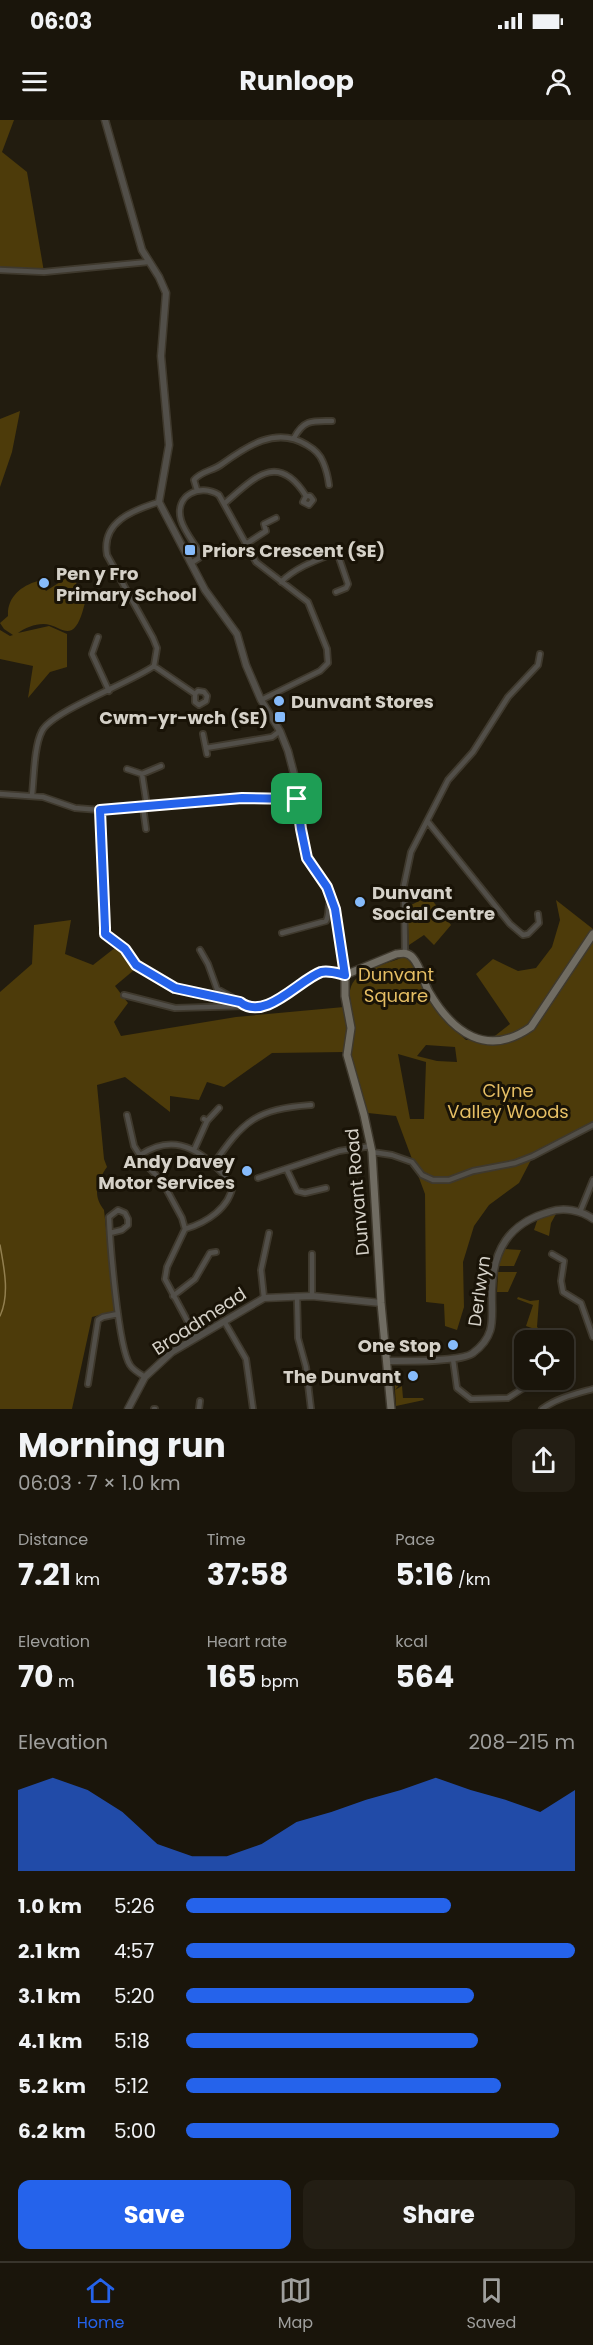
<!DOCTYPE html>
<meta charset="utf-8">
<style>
body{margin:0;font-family:Poppins,sans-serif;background:#231e14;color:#f1f3f6;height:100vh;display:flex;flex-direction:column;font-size:22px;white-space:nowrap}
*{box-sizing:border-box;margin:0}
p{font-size:20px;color:#9f9f9d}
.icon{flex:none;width:33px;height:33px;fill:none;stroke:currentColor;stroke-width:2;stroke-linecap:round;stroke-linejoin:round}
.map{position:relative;height:1289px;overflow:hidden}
.sheet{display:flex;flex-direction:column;background:#1a150b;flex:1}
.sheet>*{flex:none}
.fabs{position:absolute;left:514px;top:1210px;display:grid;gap:12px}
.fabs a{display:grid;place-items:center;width:60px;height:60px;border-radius:12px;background:#1a150b;box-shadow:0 3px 9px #0003,0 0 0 2px #38342c;font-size:30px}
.pin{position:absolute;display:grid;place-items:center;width:51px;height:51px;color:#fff;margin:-26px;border-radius:12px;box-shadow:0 3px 9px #0006}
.round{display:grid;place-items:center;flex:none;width:63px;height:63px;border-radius:12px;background:#231e14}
.summary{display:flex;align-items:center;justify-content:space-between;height:102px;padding:0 18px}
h1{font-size:33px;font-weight:700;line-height:45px}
.stats{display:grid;grid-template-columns:repeat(3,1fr);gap:9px;height:102px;padding:6px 18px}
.stats div{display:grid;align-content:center}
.stats b{font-size:30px;font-weight:700}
.stats small{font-size:16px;font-weight:400}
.stats p{font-size:16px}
.chart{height:168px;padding:12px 18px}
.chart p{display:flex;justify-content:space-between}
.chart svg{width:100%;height:108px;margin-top:6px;fill:#2563eb;opacity:.7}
.cta{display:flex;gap:12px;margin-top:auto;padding:12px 18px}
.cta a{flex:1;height:69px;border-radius:12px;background:#2563eb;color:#fff;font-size:24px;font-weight:700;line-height:69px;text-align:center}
.cta a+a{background:#231e14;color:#f1f3f6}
ul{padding:0 18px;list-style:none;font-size:20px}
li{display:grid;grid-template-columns:96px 72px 1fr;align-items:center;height:45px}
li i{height:15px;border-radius:8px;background:#2563eb}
.status{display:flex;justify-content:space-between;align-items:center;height:42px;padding:0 30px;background:#1a150b;direction:ltr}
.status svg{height:16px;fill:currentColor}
header{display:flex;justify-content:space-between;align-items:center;height:78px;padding:0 18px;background:#1a150b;font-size:27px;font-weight:700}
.tabs{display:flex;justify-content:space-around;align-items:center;height:84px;border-top:2px solid #38342c;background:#1a150b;font-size:16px;color:#9f9f9d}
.tabs a{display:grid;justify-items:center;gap:3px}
.tabs .current{color:#2563eb}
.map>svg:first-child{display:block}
.green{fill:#4d3b0a;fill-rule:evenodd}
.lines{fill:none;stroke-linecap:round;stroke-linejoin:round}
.stream{stroke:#927f4f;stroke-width:1.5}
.minor-casing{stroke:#3f392d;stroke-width:8}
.tertiary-casing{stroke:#3f392d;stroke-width:9}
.secondary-casing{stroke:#3f392d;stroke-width:10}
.minor{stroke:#524f49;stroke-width:4.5}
.tertiary{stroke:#524f49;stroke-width:6}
.secondary{stroke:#706c62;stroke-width:7}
.route-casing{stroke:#fff;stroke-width:12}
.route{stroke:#2563eb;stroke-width:8}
.poi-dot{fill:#86bbfb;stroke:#191307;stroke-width:2}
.labels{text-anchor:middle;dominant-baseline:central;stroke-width:6;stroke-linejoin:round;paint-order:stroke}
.poi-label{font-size:18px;font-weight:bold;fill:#d5d1c8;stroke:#191307;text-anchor:start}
.park-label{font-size:18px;fill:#e5be64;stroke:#191307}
.street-label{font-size:18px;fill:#d5d1c8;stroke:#191307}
</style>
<div class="status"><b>06:03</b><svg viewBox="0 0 49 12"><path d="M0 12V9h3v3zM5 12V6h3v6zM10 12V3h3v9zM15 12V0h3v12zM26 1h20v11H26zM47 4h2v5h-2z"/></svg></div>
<header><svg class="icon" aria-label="menu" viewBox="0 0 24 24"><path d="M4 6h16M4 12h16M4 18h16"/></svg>Runloop<svg class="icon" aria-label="person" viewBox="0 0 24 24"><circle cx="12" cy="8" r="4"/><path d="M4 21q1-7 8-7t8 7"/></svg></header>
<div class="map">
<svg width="593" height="1289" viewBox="0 0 593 1289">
<rect width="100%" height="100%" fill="#221c0f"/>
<!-- green -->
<path class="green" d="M0,0H14L2,32L27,52L44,152L0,150Z
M20,291L12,332L0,367V299Z
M71,455L86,479C84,486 81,500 76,506C68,517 59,507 50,505C40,502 26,507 18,513L49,506L67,514V547L50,552L28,578L33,546L0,539V510L10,516L13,515L4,509L0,503L8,496C7,478 20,466 38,461L46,471Z
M429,776L451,805L434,825L424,815L409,825L407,787Z
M556,780L593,809V1008L531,1040L519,1063L489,1085L474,1106L463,1142L464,1187L457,1210L445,1206L444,1184L426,1182L425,1074L396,996L368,993L354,944L345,932L272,933L224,967L207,962L199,980L170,976V992L125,957L97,965L104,1039L107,1047C97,1061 92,1075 104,1090L115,1191L92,1197L72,1289H0V872L32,844L34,805L71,800L65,834L93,845L116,827L134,850L115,866L128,883L114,902L121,916L236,897L344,887L351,883C343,852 378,847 401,838H407C417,849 420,864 427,877C438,894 452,907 466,920L491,919L510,904L476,854L493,839L518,851L536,848L552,827L560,800ZM426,925L455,927L457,942L437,941L417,936ZM398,934L426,942L424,999H410Z
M556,1094L551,1103L549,1116L534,1110L538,1098Z
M505,1129L521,1130L514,1146H498Z
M498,1152H517L508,1172H497Z
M518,1177L530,1181L539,1180L537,1207L543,1212L526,1206L533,1185L517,1179Z
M394,1254H400V1264L395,1270L402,1266L403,1278H423L424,1280L396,1286Z"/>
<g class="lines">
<!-- stream -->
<path class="stream" d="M0,1125C4,1147 10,1175 0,1196"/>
<defs>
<path id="minor" d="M0,150L44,152L148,142
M294,318C304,299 313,301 332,301
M197,370L194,360C201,351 213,351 222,344C247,326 276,306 307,325C314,329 320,334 323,342C326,349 328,357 329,365
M225,383C254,358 278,331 306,376L303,382L309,385L313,380L310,376H306
M246,424L266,411L264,404L276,398
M191,443L199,438L200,433C194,423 184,411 181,400C174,375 200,363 219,375L256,442L308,482L327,529L328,543L320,551L261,580
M281,462C296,447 317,440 337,432L348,464L346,468L336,472
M98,517L92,534L109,571
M154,546L195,574L198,571L204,572L207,576L206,581L199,585L195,582V574
M203,614L207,634
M206,628L272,617L280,611
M127,649L142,654L161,646
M142,654L147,686
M0,674L43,677L75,688L100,690L242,678L297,679
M32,675C34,657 34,626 42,611C52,591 130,563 154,546L157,528L153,518L107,435C101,402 133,390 159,382
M143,687L146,709
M100,690L105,814L125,829L136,845L175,868L240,882C265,902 299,860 321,852C329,850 337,853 345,855
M428,702L510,804L523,815L528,814L539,803L538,794
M282,813L326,801C330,794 327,786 331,779
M200,830L208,844L217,869L235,879
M405,833L404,765L411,732L448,660L473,632L508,577L538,545L540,534
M124,875L175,888L245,886
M127,995L134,1026L147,1046L162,1061L182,1098L185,1109L167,1147L165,1159L196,1217
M204,999L207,1001L219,988
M194,1030L207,1001
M372,1032L392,1035L412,1042L422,1055L433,1060H449L473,1051L515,1043L533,1036L593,1005
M140,1035C179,1009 205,1035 233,1064C230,1088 206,1103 185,1109
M213,1045C243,1001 256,989 311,985
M287,1050L297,1071L305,1073L326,1068
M258,1058L339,1031L371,1026
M580,1092L593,1060
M110,1113L122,1110L128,1105V1099L125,1093L118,1090L109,1097C110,1122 118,1227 130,1245C133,1250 140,1254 145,1257
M552,1134L564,1141L561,1161L563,1172L581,1183L593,1217
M173,1176L195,1159L210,1133L216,1132
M297,1176L298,1218L306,1247L311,1289
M312,1176V1134
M264,1178L261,1150L269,1113
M224,1201L246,1239L253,1289
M545,1221L546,1213
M453,1239L457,1268L471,1279L508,1278L522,1269L530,1260
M88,1264L98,1200L103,1197L118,1194
M154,1289H155
M199,1289L200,1281
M542,1289C557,1278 575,1274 593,1269"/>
<path id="tertiary" d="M105,0L142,130L159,157L166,173L161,236L169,325L159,382L205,470L237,514L246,545L261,580L280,611L288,631L294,654L301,709L307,737L327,767L335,789L345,855
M387,1241C404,1241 462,1242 473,1233C498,1214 491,1197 492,1170C493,1130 509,1103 549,1092C563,1087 581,1090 593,1099
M128,1289L145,1257L172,1232L264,1178L312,1176L381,1183"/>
<path id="secondary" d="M391,1289L381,1183L372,1032L364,995L347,935L351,908L345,876V855L396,834C403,833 408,832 413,838C421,847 423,861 429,872C453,913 487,938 531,907L593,814"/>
</defs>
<!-- minor casing -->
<use href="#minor" class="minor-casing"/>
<!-- tertiary casing -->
<use href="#tertiary" class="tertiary-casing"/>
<!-- secondary casing -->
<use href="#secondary" class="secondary-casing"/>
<!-- minor -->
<use href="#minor" class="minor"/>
<!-- tertiary -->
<use href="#tertiary" class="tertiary"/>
<!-- secondary -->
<use href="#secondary" class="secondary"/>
</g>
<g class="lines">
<defs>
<path id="route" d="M242,678L297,679L301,709L307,738L327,767L335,789L345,855C337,853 329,850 321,852C299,860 265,902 240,882L175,868L136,845L125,829L105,814V808L100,690Z"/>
</defs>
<!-- route casing -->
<use href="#route" class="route-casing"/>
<!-- route -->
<use href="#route" class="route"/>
</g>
<!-- markers -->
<g class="poi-dot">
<rect x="184" y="424" width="12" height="12" rx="3"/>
<circle cx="44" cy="463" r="6"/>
<circle cx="279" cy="581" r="6"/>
<rect x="274" y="591" width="12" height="12" rx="3"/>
<circle cx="360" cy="782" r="6"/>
<circle cx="247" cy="1051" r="6"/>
<circle cx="453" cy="1225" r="6"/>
<circle cx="413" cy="1256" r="6"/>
</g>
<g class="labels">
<!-- poi labels -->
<g class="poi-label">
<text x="202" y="430">Priors Crescent (SE)</text>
<text x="56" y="453">Pen y Fro<tspan x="56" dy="21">Primary School</tspan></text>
<text x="291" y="581">Dunvant Stores</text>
<text x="268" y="597" text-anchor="end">Cwm-yr-wch (SE)</text>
<text x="372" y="772">Dunvant<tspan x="372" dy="21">Social Centre</tspan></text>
<text x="235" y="1041" text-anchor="end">Andy Davey<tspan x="235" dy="21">Motor Services</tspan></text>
<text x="441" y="1225" text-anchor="end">One Stop</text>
<text x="401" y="1256" text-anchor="end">The Dunvant</text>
</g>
<!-- park labels -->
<g class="park-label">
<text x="396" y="854">Dunvant<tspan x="396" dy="21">Square</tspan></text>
<text x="508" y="970">Clyne<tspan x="508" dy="21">Valley Woods</tspan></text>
</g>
<!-- street labels -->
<g class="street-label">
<text transform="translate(357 1072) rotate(-95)">Dunvant Road</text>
<text transform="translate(479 1171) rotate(-82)">Derlwyn</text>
<text transform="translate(199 1201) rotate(-33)">Broadmead</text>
</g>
</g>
</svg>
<div class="fabs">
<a><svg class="icon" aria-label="locate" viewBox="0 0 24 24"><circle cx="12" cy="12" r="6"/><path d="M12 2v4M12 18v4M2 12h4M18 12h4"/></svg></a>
</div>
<div class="pin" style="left:297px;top:679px;background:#1e9e55"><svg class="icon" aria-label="arrive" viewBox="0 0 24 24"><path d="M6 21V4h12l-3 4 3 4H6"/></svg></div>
</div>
<section class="sheet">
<div class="summary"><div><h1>Morning run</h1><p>06:03 · 7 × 1.0 km</p></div><a class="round"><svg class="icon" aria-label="share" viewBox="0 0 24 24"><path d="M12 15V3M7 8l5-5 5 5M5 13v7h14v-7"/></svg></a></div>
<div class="stats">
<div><p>Distance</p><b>7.21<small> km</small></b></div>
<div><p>Time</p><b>37:58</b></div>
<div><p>Pace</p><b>5:16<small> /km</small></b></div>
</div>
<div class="stats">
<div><p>Elevation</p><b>70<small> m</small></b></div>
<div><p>Heart rate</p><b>165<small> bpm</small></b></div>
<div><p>kcal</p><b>564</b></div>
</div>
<div class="chart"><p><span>Elevation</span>208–215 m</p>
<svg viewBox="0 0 160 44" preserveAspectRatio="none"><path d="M0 44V11L10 6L20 11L30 20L40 33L50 38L60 38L70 33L80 24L90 20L100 15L110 11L120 6L130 11L140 15L150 20L160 11V44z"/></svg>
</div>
<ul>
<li><b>1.0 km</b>5:26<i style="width:68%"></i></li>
<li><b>2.1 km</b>4:57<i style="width:100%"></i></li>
<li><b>3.1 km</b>5:20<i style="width:74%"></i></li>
<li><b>4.1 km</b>5:18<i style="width:75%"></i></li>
<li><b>5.2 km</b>5:12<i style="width:81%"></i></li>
<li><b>6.2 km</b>5:00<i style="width:96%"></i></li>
</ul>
<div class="cta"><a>Save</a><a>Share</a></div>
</section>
<nav class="tabs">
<a class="current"><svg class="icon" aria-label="home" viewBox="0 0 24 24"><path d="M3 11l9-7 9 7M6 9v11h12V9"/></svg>Home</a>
<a><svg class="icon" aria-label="map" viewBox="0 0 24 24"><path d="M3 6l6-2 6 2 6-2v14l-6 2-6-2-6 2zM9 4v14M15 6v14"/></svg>Map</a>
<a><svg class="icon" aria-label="saved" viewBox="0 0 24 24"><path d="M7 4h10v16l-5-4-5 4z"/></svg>Saved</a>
</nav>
